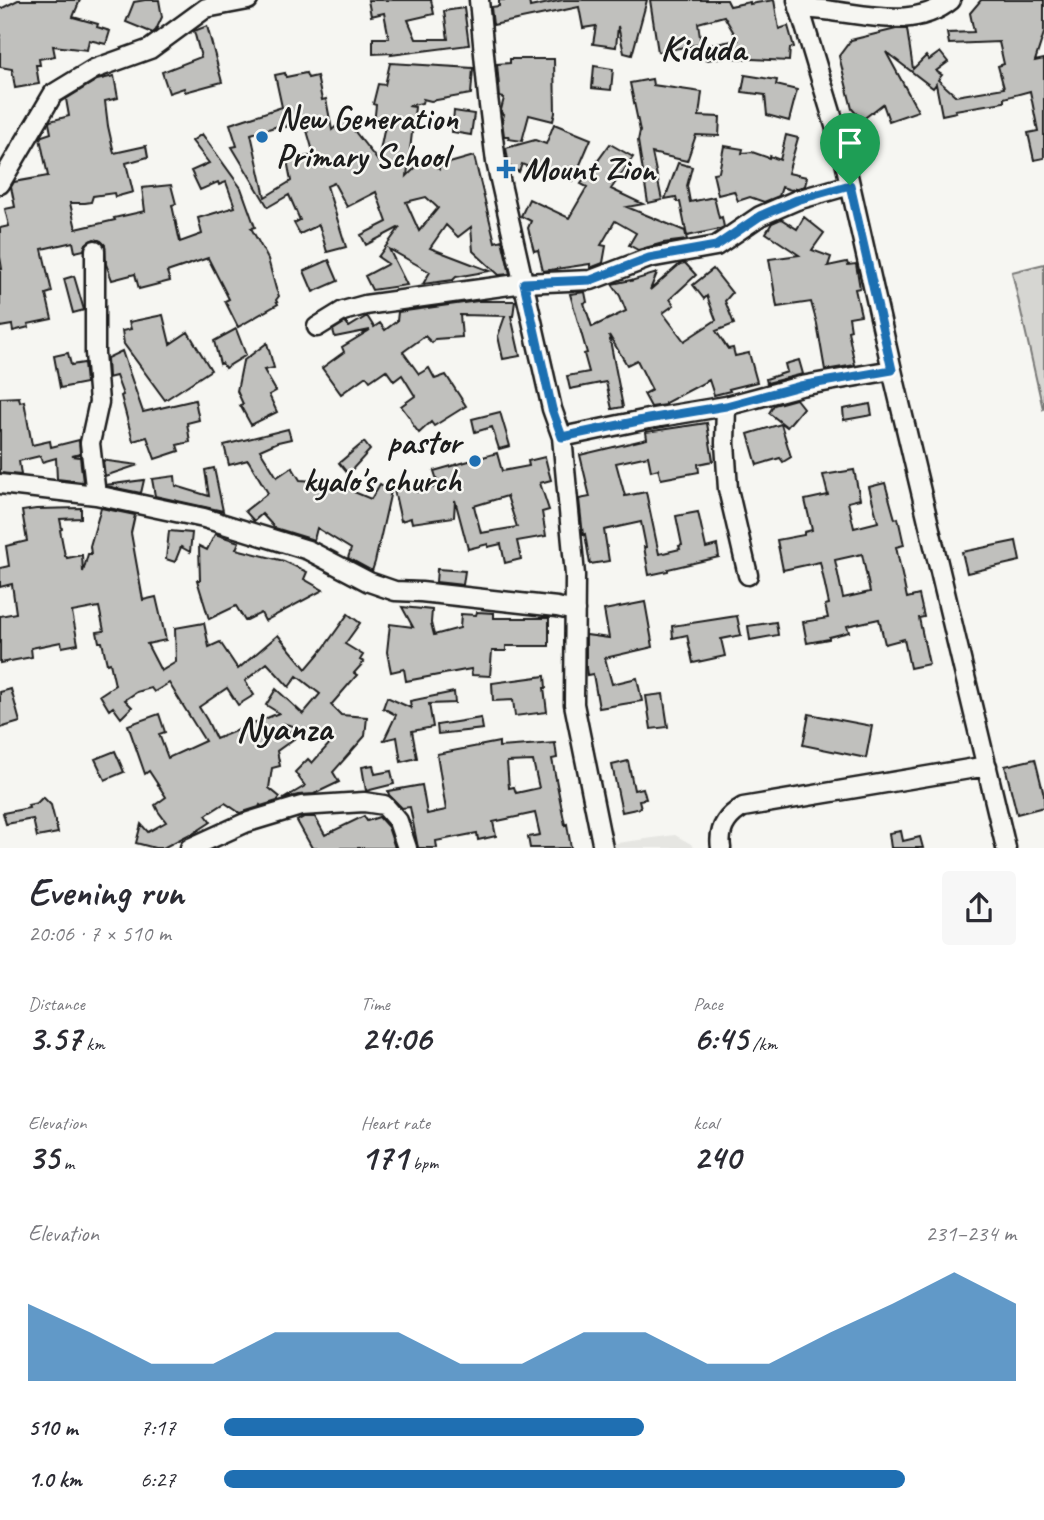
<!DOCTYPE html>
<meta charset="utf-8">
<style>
body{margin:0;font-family:Caveat,sans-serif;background:#f7f7f7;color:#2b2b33;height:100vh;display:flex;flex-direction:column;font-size:26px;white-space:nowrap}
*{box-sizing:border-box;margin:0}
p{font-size:23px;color:#7c7c81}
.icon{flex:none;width:38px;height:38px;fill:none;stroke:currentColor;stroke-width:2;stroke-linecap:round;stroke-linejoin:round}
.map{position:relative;height:848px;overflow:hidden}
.side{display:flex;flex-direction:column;background:#fff;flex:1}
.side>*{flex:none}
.pin{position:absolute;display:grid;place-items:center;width:60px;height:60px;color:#fff;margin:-72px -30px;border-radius:50% 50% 50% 0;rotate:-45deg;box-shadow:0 0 7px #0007}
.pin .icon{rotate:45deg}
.round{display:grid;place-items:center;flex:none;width:74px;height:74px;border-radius:7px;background:#f7f7f7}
.overview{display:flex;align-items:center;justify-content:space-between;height:119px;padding:0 28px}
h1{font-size:38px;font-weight:700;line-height:52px}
.stats{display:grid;grid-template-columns:repeat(3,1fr);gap:10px;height:119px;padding:7px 28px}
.stats div{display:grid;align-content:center}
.stats b{font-size:35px;font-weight:700}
.stats small{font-size:19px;font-weight:400}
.stats p{font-size:19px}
.chart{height:196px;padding:14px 28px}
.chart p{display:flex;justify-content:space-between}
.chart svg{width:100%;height:126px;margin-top:7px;fill:#1f6fb2;opacity:.7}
ul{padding:0 28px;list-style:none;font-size:23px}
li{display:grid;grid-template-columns:112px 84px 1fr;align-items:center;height:52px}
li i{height:18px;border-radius:9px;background:#1f6fb2}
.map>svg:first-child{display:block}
.built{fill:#e6e6e2}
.green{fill:#d6d6d2;stroke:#797977;stroke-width:2}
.building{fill:#c0c0bd;stroke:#1c1c1c;stroke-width:2;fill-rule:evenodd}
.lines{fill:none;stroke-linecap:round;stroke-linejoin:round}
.minor-casing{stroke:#1c1c1c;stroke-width:23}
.minor{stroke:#f6f6f2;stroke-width:18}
.route-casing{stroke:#fff;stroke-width:14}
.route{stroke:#1f6fb2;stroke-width:9}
.poi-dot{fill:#1f6fb2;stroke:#f6f6f2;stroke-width:2.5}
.labels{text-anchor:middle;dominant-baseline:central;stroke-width:5;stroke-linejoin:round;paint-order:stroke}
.poi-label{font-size:33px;font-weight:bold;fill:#1c1c1c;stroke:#f6f6f2;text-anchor:start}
.quarter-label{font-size:37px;font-weight:bold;fill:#1c1c1c;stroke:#f6f6f2}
</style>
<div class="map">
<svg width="1044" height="848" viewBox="0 0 1044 848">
<rect width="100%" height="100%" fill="#f6f6f2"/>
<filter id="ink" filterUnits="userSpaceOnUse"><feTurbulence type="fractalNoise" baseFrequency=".0143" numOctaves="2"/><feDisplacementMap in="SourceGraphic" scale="14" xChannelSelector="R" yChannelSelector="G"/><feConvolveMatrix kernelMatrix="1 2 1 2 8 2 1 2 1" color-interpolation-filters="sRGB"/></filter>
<g filter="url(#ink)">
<!-- built -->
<path class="built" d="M675,835L691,844L694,848H611L610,844Z"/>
<!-- green -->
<path class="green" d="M1044,264V408L1043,409L1012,272Z"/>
<!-- building -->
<path class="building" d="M18,0H80L73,17L98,24L97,27L110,31L106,44L89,40L87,50L53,46L55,56L39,59L40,65H36L39,84L15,88L12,69L0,67V9Z
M145,0H159L162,17L156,30L153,33L126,22L134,2Z
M368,0H431L434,14L408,20L416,39H448L444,11L464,8L469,45L391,55L392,53L373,54V38H389L384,13L371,16Z
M499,0H529L530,7L563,0H647L632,55L624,53L618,26L616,47L593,44L596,26L583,28L579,7L493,25L491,7L499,6Z
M650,0H727L730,6L750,2V4L774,0L779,29L788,26L794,47L790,48L789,61L732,58L731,56L706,60L703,46L738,40L724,16L698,23L701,44L658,52Z
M981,0H1044V33L1035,61L1044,59V158L1034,160L1028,133L1038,131L1030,91L1004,98V102L955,110L956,112L942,115L936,84L933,88L886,52L918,111L889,121L883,104L862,120L852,109L839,56L851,40L896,29H907L913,69L926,56L929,60L940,52L948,62L936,71L942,75L938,80L956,96L1004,88L998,66L1004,64L999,42L949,44L947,33L974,32L970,13Z
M207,26L222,82L185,92L184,88L169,93L162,72L201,57L194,31Z
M510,59H554L555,113L553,121L529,115L522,141L508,139L509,136H504L502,121L504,115L502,114L501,110L504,98L500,97L497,64L510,63Z
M390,63L473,68L471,94L431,101L423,99L422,103L408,106L415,107L407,176L426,157L439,169V166L474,156L495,242L502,240L510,274L499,275L473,251L471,227L458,237L446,225L430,248L490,271L456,277L453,280L423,284L430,272L389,249L407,285L372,290L365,276L388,264L378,257L400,227L366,245L361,235L387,222L376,192L347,207L334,183L327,186L346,247L327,252L319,225L300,234L294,223L300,220L289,195L268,207L232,147L237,146L230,124L282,107L275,75L285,73L286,77L306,73L308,78L317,76L322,100L326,99L332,130L345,119L378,161L385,126L374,124L376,105L373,104L378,84L385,85ZM304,120L314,155L287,160L291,181L265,197L251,134L285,124L286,127ZM426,197L438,208L419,231L406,202Z
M594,66L613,69L611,90L592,88Z
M745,75L777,80L776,85L797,90L789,121L767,115L765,95L742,92Z
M114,76L118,98L105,101L108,126L114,153L146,146L148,157L126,163L133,192L115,197L114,193L93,196L91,202L85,203H70L76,229L115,220L114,218L145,211L142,188L171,185L176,204L172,205L180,242L202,234L198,218L235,207L226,182L219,185L218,182L200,190L191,171L209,163L192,141L202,134L241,188L255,227L251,228L268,259L276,289L279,296L276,300L278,304L238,327L225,301L229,299L208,258L167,272L170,281L139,289L135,274L112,280L106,264L105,245L101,241L94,239L86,244L84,250L75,252L73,242L42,249L52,292L46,294L52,319L28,324L29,327L13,331L12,325L0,327V269H2L0,257V228L9,226L5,209L15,207L11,187L14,182L48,176L40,138L42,136L51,133L49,123L50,121L69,116L66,99L97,80Z
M652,79L653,85L702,92L699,116L720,117L719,136L696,135L687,161L652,153L662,200L648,203L638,141L640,131L630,83Z
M454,111L474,114L471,135L452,132Z
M554,124L591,139L573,181L535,165L533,169L522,164L519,172L509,166L506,148L535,140L546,144Z
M786,135L798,138L788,173L807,177L805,186L791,190L782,187L779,196L764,202L750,197L738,201L734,191L718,195L713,173L719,172L724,146L743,149L742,153L752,152L769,158L770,156L780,160Z
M610,144L633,157L611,189L643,204L627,207L685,231L687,240L663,243L638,250L629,245L636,233L615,221L601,245L606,246L603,263L590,268V264L543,271L538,250L534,251L528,228L531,221L521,216L529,199L569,218L587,187L581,184Z
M678,163L692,167L687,186L690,202L714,197L719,218L722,217L724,227L720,229L687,236L680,202H677L676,197L665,199Z
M804,217L824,233L812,250L831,257L828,266L847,262L848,265L856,264L860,288L855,289L861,315L849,317L851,330L848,331L855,365L825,370L817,324L811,302L777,307L769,259L799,255L766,233L772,223L781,219L797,229Z
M329,260L338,281L313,292L304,271Z
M685,263L696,275L670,299L674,305L663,313L684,341L716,320L707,296L704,299L693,285L713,269L732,293L725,301L734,324L716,331L728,349L733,348L735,356L749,353L757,382L729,389L730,391L714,395L709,380L665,403V405L651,407L644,394L652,390L637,360L627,365L609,335L623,407L612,409L606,382L570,389L567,376L589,372L584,354L587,353L570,294L585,292L587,302L584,303L592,327L626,311L620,296L612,284L631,280V281L657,273L650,290L680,264Z
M74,276L84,310L73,313L64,279Z
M478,301H515L513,316H511L520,356L503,359L498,336L505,316L460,315L462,337L435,339L432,343L425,336L403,352L419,374L429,368L435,379L446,375L466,406L434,426L431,422L419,433L413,425L410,418L401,406L415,396L402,375L394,381L386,370L370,381L366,376L341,394L322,368L344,352L342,347L370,330L335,337L333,330L346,322L349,327L367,316L374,327L380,323L385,330L397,321L398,312Z
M163,315L170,344L188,332L211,370L165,400L124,344L122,331L131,329L129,322Z
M236,329L246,355L225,368L222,363L220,364L214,341Z
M267,343L274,368L264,370L276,391L269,395L277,412L251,425L240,405L243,404L237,391L243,361Z
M122,351L143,412L195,400L199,420L187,423L190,442L177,445L179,451L155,459L147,437L133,441L121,396L123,395L116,376L108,378L107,358Z
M68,353L71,365L84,363L86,383L60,388L54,356Z
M799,360L803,374L767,383L766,379L787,372L785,364Z
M19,397L20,402L24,401L32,445L50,441L51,447L79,440L80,454L72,456L80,457L83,482L57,479L56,458L42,462L40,456L19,461L21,475L0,473V398Z
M796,399L803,408L787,427L769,413L774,405Z
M870,404L872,415L844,420L843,409Z
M500,412L510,446L499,449L492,427L475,432L472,419Z
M707,423L713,461L698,464L699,472L661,479L658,469L651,471L648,456L616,463L625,496L646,492L659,554L680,549L679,546L682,545L676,516L698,512L706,548L717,545L719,557L668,569V571L649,575L644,547H646L641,522L604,530L609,561L590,564L585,534L583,535L579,499L590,497L580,455L647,439L646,432Z
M781,424L791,457L783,462L780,458L757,465L748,434Z
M288,429L291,439L278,442L260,450L277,477L292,467L300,480L330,482L371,499L380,484L391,491L375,562L372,571L348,558L351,549L317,528L314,540L275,528L262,514L254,521L245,511L268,493L248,460L229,465L224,445Z
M364,442L370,450L348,474L339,463Z
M497,453L502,471L529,466L528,461L545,457L548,469L551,480L540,483L549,510L542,512L546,536L517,541L521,559L505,563L501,544L488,547V544L468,549L455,500L454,517L412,523L411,518L401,521L394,490L409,481L416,492L439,486L434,471ZM507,496L517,527L481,533L474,506Z
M103,460L108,461L138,465L105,476Z
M214,468L223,511L155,496L152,479L175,476L176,486L209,496L205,470Z
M854,470L860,499L848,502L854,528L878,522L869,487L885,483L895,519L898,518L904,545L896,547L907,598L919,595L924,617L919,618L929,664L910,668L904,639L885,644L879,619L847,626L849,632L829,637V639L807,643L803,622L828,618L825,605L829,604L820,562L783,570L777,540L804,535V532L812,530L805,500L828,495L823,475ZM862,554L870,592L843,598L835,560Z
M144,480L141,493L106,486V485Z
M81,508V518L60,519L62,529L60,530L65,556H66L67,558L82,555L83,572L88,554H91L90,546L101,508L135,515L131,533L143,600L156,597L166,640L147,644L161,671L176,662L175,628L204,623L209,647L220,642L238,669L278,635L306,669L323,649L348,614L360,623L345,644L363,655L360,660L364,662L354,673L357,675L331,705L341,715L367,717L365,736L333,772L339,782L314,794L298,795L283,799L305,786L295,772L308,759L312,763L332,741L319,736L317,732L285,724L295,738L277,751L280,766L272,768L269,788L280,797L277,801L261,806L260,805L259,807L240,813L225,803L206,815L211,822L191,835L190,834L163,848H155L136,843L141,824L148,832L166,822L158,811L155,805L166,797L149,771L145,774L128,725L159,714L165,732L159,734L168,758L205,741L169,683L154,692L151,688L137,692L125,700L132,707L121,718L113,707L109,710L100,695L115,685L110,663L107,664L102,642H99L97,632L104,631L99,607L72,612L78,644L62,647L61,642L31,648L32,657L0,663V616L16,613L12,584L0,587V568L9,566L6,546L27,541L22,511L36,509ZM267,663L289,687L297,676L320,694L303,714L276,689L266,705L279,713L216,739L207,720L199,707L227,688L238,705L254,695L245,681Z
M169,531L192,533L190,552L181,547L175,562L166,559Z
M215,534L239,542L236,549L284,561L307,572L304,579L323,590L265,621L261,613L245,621L236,606L209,619L197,580H200L199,546L207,550Z
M1016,541L1020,561L967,573L962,552Z
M437,569L465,571L463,585L436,582Z
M645,602L653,647L605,658L612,684L637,678L642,701L599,708L593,674L587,675L586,668V635L609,638L604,610Z
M402,607L432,610L431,623L434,635L460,628L461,614L476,615L477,612L494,613V618H549V646H506V651H492L490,676L472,675L471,669L406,681L404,669L391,672L387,652L390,624L413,627Z
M737,616L741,635L721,639L725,656L693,663L687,635L673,638L672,626Z
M776,622L778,635L750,640L748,626Z
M545,676L546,688H544L547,712L515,716L513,700L493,701L492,683Z
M11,689L20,722L0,728V692Z
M454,692L455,703L429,704L433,727L412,731L417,758L401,762L397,737L384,740L396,715L383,708L387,697L411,708L410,701Z
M663,694L668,727L651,729L646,696Z
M809,714L872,726L866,758L803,745Z
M481,718L483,729L438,734L437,725Z
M499,742V747L555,743L557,758L552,759L565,825L567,824L571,848H530L528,837L540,835L535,813L493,822L496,836L478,840L477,833L436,841L437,848H418L410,807L402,808L389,795L388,791L422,785L427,814L446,810L437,754ZM533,761L539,788L516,793L514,787L509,788L507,762Z
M115,751L124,772L105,780L95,759Z
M1035,759L1044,795V807L1017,814L1005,766Z
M628,761L634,790L643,788L646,799L639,800L641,808L622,812L612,765Z
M373,765L375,774L391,771L394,784L366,791L362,767Z
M43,797L51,805L58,833L37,837L33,819L6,824L3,813L29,808L28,805L37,803Z
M364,816L367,821L379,817L388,827L395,848H312L297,821L304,817H315L325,835Z
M901,831L903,841L920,837L923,848H891L889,833Z"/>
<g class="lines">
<defs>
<path id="minor" d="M479,0L488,97L496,162L552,409L562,437L575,575L574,704L603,848
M797,0L842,149L892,370L1006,848
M799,8C810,9 821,9 832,11C872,16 917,28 951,0
M0,184L53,94L94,69L150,49L206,8L248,0
M95,250V353L99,402L90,443L96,495
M317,327L343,311L365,305L524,283L591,280L649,258L716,246L760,216L797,200L850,185
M726,406L725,443L728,489L748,575
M562,437L648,419L726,406L801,386L892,370
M0,484L96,495L204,518L308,550L369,582L395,591L421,592L557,607L575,611
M190,848L245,823L301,806L364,802L384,805L398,821L407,848
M721,848C718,829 727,816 743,807L987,766"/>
</defs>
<!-- minor casing -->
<use href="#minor" class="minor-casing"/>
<!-- minor -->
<use href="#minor" class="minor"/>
</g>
</g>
<g class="lines" filter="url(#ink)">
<defs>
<path id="route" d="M850,185L892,370L800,386L726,406L648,419L562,437L552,409L524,283L591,280L649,258L716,246L760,216L797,200Z"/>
</defs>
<!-- route casing -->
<use href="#route" class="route-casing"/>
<!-- route -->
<use href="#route" class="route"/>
</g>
<!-- markers -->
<g class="poi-dot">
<circle cx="262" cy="137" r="7"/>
<path d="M502.5 158.5h7v7h7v7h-7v7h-7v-7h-7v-7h7z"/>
<circle cx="475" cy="461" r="7"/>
</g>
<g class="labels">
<!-- poi labels -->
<g class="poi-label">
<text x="276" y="118">New Generation<tspan x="276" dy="38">Primary School</tspan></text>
<text x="522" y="169">Mount Zion</text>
<text x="461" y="442" text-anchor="end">pastor<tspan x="461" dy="38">kyalo's church</tspan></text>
</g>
<!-- quarter labels -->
<g class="quarter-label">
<text x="703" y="47">Kiduda</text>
<text x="284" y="727">Nyanza</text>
</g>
</g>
</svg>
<div class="pin" style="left:850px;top:185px;background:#1e9e55"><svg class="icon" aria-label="arrive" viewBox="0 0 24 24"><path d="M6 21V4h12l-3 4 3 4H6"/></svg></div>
</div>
<section class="side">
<div class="overview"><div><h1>Evening run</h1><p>20:06 · 7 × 510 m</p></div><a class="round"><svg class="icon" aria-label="share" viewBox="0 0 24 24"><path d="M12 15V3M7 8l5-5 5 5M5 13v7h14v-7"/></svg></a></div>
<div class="stats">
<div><p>Distance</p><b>3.57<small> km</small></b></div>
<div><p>Time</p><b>24:06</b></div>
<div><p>Pace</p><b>6:45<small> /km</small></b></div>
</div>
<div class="stats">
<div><p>Elevation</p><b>35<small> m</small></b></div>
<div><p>Heart rate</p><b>171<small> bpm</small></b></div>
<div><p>kcal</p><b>240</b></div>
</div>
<div class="chart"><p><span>Elevation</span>231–234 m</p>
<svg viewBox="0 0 160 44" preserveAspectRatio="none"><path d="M0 44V17L10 27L20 38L30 38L40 27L50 27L60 27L70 38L80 38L90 27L100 27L110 38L120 38L130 27L140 17L150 6L160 17V44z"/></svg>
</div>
<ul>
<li><b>510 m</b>7:17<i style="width:53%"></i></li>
<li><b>1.0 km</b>6:27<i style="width:86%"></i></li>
</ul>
</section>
